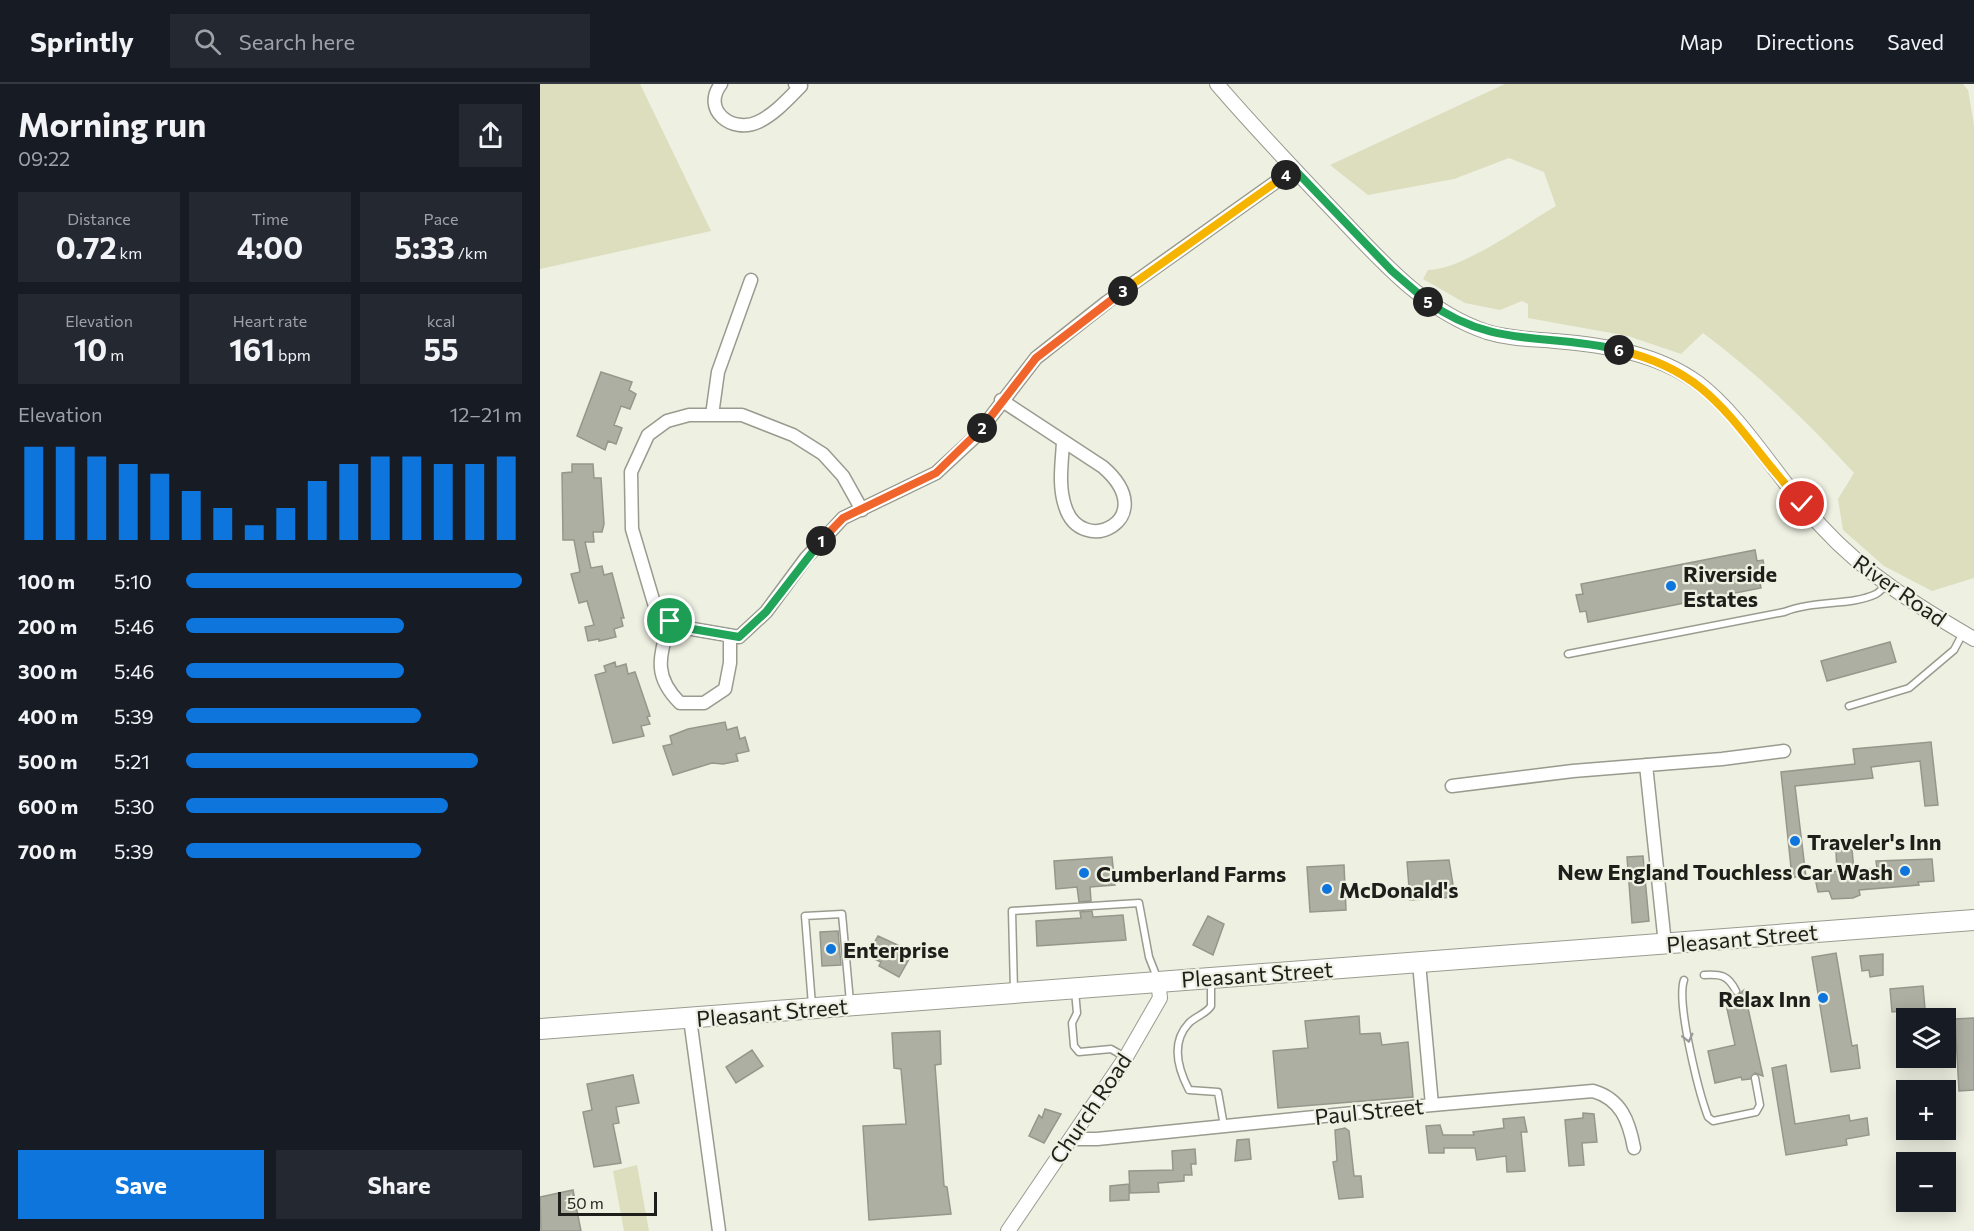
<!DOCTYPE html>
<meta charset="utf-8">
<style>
body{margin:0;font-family:Commissioner,sans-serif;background:#242831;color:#f1f3f6;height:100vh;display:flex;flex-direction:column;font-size:22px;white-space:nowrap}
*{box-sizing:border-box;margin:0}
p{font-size:20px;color:#9ea1a6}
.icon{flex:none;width:33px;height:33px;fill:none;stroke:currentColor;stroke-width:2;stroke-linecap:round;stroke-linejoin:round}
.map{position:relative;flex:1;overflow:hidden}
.sheet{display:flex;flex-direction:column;background:#171b24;width:540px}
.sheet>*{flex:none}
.controls{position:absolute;left:1356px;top:924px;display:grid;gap:12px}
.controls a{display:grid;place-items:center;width:60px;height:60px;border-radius:0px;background:#171b24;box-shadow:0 3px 15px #0003;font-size:30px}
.scale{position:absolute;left:18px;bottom:15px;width:99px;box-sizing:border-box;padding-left:6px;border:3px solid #1e1f1a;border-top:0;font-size:16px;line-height:21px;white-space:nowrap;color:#1e1f1a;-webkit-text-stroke:4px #eef0e2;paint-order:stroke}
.pin{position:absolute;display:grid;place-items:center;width:51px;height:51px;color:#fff;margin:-26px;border:3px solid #fff;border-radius:50%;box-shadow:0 2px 6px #0007}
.km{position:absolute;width:30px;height:30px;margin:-15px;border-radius:50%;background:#222;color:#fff;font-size:16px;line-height:30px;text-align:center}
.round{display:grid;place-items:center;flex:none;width:63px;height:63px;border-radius:0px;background:#242831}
.headline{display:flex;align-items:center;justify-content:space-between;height:102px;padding:0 18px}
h1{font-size:33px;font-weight:700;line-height:45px}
.metrics{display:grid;grid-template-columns:repeat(3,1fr);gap:9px;height:102px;padding:6px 18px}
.metrics div{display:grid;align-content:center;border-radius:0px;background:#242831;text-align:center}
.metrics b{font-size:30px;font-weight:700}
.metrics small{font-size:16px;font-weight:400}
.metrics p{font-size:16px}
.chart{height:168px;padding:12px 18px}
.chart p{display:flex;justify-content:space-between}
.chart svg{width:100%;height:108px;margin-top:6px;stroke:#0e75dd;stroke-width:6}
.button{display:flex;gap:12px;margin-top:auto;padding:12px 18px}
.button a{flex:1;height:69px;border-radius:0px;background:#0e75dd;color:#fff;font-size:24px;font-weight:700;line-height:69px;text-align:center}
.button a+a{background:#242831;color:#f1f3f6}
ul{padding:0 18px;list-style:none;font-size:20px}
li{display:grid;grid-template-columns:96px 72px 1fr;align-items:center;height:45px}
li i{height:15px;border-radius:8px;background:#0e75dd}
header{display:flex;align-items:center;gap:36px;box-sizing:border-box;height:84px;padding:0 30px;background:#171b24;border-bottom:2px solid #363941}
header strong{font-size:28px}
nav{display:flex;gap:33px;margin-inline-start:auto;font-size:21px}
.search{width:420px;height:54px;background:#242831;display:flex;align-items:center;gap:15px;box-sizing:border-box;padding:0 21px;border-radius:0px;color:#9ea1a6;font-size:22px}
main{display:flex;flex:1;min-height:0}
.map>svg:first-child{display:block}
.green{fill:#dcdebe}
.building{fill:#aeafa3;stroke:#96978b;stroke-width:1.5}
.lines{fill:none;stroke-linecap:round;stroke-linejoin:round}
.service-casing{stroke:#9a9b8f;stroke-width:9}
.minor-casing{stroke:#9a9b8f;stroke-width:15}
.tertiary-casing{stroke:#9a9b8f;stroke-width:16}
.trunk-casing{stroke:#9a9b8f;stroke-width:22}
.service{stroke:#fff;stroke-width:6}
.minor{stroke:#fff;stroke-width:12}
.tertiary{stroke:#fff;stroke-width:14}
.trunk{stroke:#fff;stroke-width:20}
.oneway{stroke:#9a9a98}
.split-1-casing{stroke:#fff;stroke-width:12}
.split-2-casing{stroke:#fff;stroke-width:12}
.split-3-casing{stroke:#fff;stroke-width:12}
.split-4-casing{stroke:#fff;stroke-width:12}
.split-5-casing{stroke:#fff;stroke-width:12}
.split-6-casing{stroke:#fff;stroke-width:12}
.split-7-casing{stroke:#fff;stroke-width:12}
.split-8-casing{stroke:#fff;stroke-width:12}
.split-1{stroke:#22a559;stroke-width:8}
.split-2{stroke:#f0652b;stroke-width:8}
.split-3{stroke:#f0652b;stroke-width:8}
.split-4{stroke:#f5b400;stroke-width:8}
.split-5{stroke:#22a559;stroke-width:8}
.split-6{stroke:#22a559;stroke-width:8}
.split-7{stroke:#f5b400;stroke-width:8}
.split-8{stroke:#f5b400;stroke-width:8}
.poi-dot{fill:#0e75dd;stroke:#eef0e2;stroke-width:2}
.labels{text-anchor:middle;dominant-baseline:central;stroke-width:4.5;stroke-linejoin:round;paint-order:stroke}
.poi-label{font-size:22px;font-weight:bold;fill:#1e1f1a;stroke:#eef0e2;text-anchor:start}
.street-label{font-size:22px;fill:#1e1f1a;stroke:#eef0e2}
</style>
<header>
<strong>Sprintly</strong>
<div class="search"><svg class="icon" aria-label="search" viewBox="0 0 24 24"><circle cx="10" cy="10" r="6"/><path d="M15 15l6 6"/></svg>Search here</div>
<nav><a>Map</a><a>Directions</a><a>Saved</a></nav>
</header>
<main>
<section class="sheet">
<div class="headline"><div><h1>Morning run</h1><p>09:22</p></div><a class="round"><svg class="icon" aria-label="share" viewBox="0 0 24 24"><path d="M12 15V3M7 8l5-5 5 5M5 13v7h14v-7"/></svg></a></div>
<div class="metrics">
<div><p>Distance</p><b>0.72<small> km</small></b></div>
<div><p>Time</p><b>4:00</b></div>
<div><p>Pace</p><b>5:33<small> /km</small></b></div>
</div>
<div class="metrics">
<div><p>Elevation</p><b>10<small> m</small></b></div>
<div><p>Heart rate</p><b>161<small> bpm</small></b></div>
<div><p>kcal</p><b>55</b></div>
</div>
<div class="chart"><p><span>Elevation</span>12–21 m</p>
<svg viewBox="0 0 160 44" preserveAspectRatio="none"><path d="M5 44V6M15 44V6M25 44V10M35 44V13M45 44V17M55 44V24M65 44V31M75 44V38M85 44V31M95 44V20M105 44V13M115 44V10M125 44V10M135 44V13M145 44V13M155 44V10"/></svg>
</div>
<ul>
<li><b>100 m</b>5:10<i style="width:100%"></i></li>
<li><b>200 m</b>5:46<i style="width:65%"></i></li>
<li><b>300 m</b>5:46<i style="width:65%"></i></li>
<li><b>400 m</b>5:39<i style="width:70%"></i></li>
<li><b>500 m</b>5:21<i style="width:87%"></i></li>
<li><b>600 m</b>5:30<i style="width:78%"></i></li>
<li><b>700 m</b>5:39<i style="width:70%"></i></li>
</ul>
<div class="button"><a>Save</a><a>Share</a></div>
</section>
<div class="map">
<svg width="1434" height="1147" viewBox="0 0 1434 1147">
<rect width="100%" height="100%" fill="#eef0e2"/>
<!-- green -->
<path class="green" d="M0,0H100L171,147L0,185Z
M965,0H1423L1428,6L1434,41V494L1392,507L1344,482L1303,446L1298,415L1314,389C1268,338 1218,290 1163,249L1141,270L1088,252L988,234V220L982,217L960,226L925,219L883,195L888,186C922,186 985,140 1016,122L1004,88L969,74L914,95L828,111L790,81Z
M97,1081L109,1147H84L73,1087Z"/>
<!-- building -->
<path class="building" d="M61,288L92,298L89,306L96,310L90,325L81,322L74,341L82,344L76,360L68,357L65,366L37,352Z
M32,380H53L54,394H61L64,440L62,448H53L54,458H45L51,484L62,482L64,491L72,489L84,534H81L83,542L74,545L76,553L59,557V555L48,557L45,543L54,541L47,517L39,519L31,490L40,488L34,456H23L22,389L32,388Z
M1215,466L1217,477L1223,476L1226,492L1219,494L1221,504L1048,538L1046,527L1040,528L1036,511L1043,510L1041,500Z
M1350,558L1356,578L1287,597L1281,577Z
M75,578L76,583L86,580L88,590L95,588L110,632L107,633L110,640L101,642L104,652L73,659L55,591L66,588L64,582Z
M185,638L187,646L197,643L200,655L205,653L209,667L196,670L198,677L183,680L172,679L133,691L123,662L132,660L130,652L148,645Z
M1391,658L1398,721L1385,722L1380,677L1331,683L1333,694L1255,702L1266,793H1252L1241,688L1315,680L1313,665Z
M1312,765L1314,787L1337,784L1336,777L1392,775L1394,797L1378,798L1379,801L1319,806L1320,811L1313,814L1292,815L1289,807L1278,808L1275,794L1287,793V789L1297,787L1296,767Z
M1103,772L1109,837L1092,839L1087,773Z
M572,773L575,801L550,803L551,817L539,818L537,803L516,805L514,777Z
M909,776L915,813L870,816L867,778Z
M804,781L806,826L770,828L767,783Z
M552,827L553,833L583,831L586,856L497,862L496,837L541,834L540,828Z
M668,832L684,840L673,871L653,861Z
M298,847L301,881L282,882L280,848Z
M338,852L373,868L359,893L339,882L341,878L327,872Z
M1296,869L1312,962L1317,961L1320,984L1291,988L1272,873Z
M1343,870V891L1330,893L1329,886L1322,887L1320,872Z
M1383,902L1385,925L1352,928L1350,905Z
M1204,906L1223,992L1215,989L1210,995L1202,996L1201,993L1175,999L1168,967L1195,961L1184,911L1191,909L1197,912Z
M819,932L820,950L840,949L842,961L868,958L873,1013L738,1024L733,967L768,964L765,937Z
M1434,934V1006L1419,1007L1415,935Z
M400,947L401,980L395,981L404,1102L407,1103L411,1130L329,1136L323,1042L366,1040L361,985L354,984L352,949Z
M212,966L223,982L196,999L186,983Z
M1246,981L1255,1040L1309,1031L1310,1037L1327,1034L1329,1051L1306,1055L1307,1061L1246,1071L1232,984Z
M93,991L99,1019L76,1023L79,1039L73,1040L81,1079L54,1083L43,1028L52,1026L47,1000Z
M505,1025L521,1030L504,1059L489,1052L499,1031L502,1034Z
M1043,1029L1054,1030L1057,1058L1042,1059L1044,1081L1029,1082L1025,1036L1043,1034Z
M984,1033L987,1048H981L985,1087L967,1088L966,1072L937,1076L935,1064H904V1069H889L886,1042L900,1041L903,1051H934L933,1048L964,1044L963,1035Z
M805,1044L809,1047L814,1092H821L823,1113L799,1115L793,1078L797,1077L795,1046Z
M709,1055L711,1075L695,1077L697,1056Z
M655,1065L656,1080H651L652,1091H644V1097L618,1099L619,1108L590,1109L589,1087L633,1086L632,1067Z
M589,1100V1116L570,1117V1102Z
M33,1106L41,1147H1L0,1113Z"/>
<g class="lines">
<defs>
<path id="service" d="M1028,570L1244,528C1274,516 1311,522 1336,510C1340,508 1343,504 1346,500
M1309,622L1369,604L1414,566L1423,549
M1164,891C1181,890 1188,891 1196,907
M671,896V922C666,930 656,932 649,939C630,959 638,985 649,1006L678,1008L684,1042
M1144,896C1136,919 1159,1009 1168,1033L1173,1037L1216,1028L1220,1021L1215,994
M474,907L472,827L599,819L609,873L618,896
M535,907L537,929L532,939L534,962L539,968L571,965L585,973
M272,921L265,832L302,830L310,918"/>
<path id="minor" d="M181,0C161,26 192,50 218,38C235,30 248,15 261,2L255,0
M461,316L563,383C623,435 541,475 525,422C518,401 522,379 523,358
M172,331L178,288L211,196
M322,426L303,392L283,370L253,351L202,331H149L127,337L108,351L91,388L92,445L114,519L135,542L199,553L226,528L266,474L303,434L396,389L436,352L496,274L567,218L754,85
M130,537C120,572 112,591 140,619H164L185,605L190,579V552
M1106,681L1125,860
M912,702L1033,687L1182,675L1244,667
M879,879L892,1021
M150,935L179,1147
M530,1055H557L892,1021L1053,1007C1081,1015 1089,1037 1094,1064"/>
<path id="tertiary" d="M677,0C713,42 751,82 789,122C836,171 881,226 947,248C970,255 992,255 1015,257C1064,261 1117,269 1158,299C1204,334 1241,400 1282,443C1325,490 1379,523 1434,555
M468,1147L586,973L620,914L618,896"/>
<path id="trunk" d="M0,945L1434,836"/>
</defs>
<!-- service casing -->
<use href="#service" class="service-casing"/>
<!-- minor casing -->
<use href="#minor" class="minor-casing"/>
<!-- tertiary casing -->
<use href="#tertiary" class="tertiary-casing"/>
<!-- trunk casing -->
<use href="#trunk" class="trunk-casing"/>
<!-- service -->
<use href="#service" class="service"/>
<!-- minor -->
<use href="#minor" class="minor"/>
<!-- tertiary -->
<use href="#tertiary" class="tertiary"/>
<!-- trunk -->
<use href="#trunk" class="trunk"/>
</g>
<!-- one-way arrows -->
<defs><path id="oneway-chevron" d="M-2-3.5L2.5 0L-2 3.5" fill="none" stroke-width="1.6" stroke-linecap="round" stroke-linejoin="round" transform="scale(1.5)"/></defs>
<use class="oneway" href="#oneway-chevron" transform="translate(1148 954) rotate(76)"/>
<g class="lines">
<defs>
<path id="split-1" d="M130,537L135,542L199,553L226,528L281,457"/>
<path id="split-2" d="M281,457L303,434L396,389L442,344"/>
<path id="split-3" d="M442,344L496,274L583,207"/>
<path id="split-4" d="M583,207L746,91"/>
<path id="split-5" d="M746,91L754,85L852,187L888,218"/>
<path id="split-6" d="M888,218C955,266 1007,248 1079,266"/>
<path id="split-7" d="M1079,266C1159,285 1183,323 1232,384"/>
<path id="split-8" d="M1232,384L1262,420"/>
</defs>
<!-- split-1 casing -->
<use href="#split-1" class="split-1-casing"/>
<!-- split-2 casing -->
<use href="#split-2" class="split-2-casing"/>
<!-- split-3 casing -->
<use href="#split-3" class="split-3-casing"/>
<!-- split-4 casing -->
<use href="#split-4" class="split-4-casing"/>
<!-- split-5 casing -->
<use href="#split-5" class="split-5-casing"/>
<!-- split-6 casing -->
<use href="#split-6" class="split-6-casing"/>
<!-- split-7 casing -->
<use href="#split-7" class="split-7-casing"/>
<!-- split-8 casing -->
<use href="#split-8" class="split-8-casing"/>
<!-- split-1 -->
<use href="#split-1" class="split-1"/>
<!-- split-2 -->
<use href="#split-2" class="split-2"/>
<!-- split-3 -->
<use href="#split-3" class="split-3"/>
<!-- split-4 -->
<use href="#split-4" class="split-4"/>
<!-- split-5 -->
<use href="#split-5" class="split-5"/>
<!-- split-6 -->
<use href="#split-6" class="split-6"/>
<!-- split-7 -->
<use href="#split-7" class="split-7"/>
<!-- split-8 -->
<use href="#split-8" class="split-8"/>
</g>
<!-- markers -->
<g class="poi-dot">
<circle cx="1131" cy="502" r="6"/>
<circle cx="1255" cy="757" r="6"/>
<circle cx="1365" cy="787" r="6"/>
<circle cx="544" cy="789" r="6"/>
<circle cx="787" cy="805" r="6"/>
<circle cx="291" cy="865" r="6"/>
<circle cx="1283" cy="914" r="6"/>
</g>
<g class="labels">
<!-- poi labels -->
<g class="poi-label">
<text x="1143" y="489">Riverside<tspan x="1143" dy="25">Estates</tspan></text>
<text x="1267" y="757">Traveler's Inn</text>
<text x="1353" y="787" text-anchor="end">New England Touchless Car Wash</text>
<text x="556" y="789">Cumberland Farms</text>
<text x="799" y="805">McDonald's</text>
<text x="303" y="865">Enterprise</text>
<text x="1271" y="914" text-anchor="end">Relax Inn</text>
</g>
<!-- street labels -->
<g class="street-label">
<text transform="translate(1360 506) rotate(35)">River Road</text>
<text transform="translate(1202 854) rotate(-5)">Pleasant Street</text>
<text transform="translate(717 890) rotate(-4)">Pleasant Street</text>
<text transform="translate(232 928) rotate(-5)">Pleasant Street</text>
<text transform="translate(550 1024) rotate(-56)">Church Road</text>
<text transform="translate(829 1027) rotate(-6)">Paul Street</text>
</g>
</g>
</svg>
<div class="controls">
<a><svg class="icon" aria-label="layers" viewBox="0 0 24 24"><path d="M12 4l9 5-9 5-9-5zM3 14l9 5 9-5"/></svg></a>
<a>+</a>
<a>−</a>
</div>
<div class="scale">50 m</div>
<div class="pin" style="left:130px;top:537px;background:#1e9e55"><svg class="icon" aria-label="arrive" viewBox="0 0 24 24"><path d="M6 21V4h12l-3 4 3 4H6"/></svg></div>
<div class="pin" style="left:1262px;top:420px;background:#d93025"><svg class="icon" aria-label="check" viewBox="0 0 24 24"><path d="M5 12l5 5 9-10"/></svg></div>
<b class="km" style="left:281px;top:457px">1</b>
<b class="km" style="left:442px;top:344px">2</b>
<b class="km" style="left:583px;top:207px">3</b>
<b class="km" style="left:746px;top:91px">4</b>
<b class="km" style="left:888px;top:218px">5</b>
<b class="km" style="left:1079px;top:266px">6</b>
</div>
</main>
